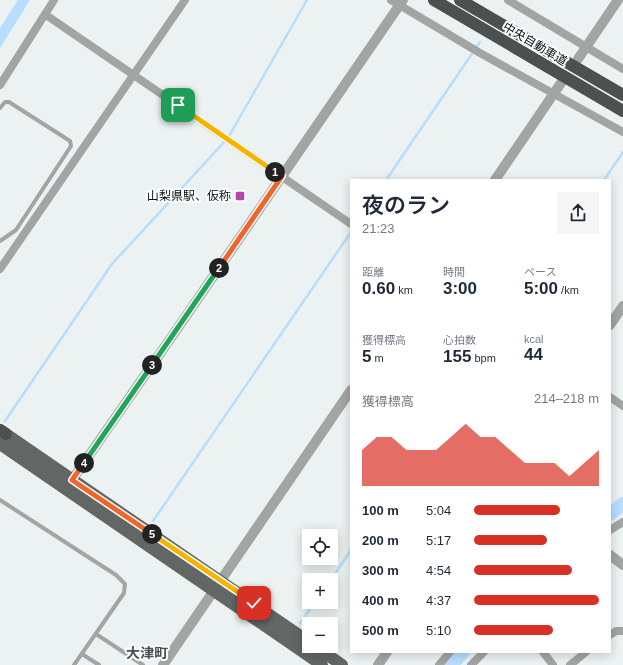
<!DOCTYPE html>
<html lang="ja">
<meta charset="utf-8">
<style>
body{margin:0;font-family:Helvetica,"Noto Sans JP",sans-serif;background:#f6f6f7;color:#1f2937;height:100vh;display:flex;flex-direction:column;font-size:15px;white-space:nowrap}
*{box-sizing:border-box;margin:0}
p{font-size:13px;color:#747a83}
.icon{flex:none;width:22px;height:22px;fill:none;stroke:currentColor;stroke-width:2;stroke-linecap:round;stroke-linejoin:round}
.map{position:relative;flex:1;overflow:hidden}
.details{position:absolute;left:350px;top:179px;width:261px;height:474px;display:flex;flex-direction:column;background:#fff;border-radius:0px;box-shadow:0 2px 10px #0003}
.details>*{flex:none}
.buttons{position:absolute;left:302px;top:529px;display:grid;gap:8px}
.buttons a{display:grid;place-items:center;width:36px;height:36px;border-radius:0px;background:#fff;box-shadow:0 2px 10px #0003;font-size:20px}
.pin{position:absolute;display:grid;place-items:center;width:34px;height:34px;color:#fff;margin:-17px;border-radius:8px;box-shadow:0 2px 6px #0006}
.km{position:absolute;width:20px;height:20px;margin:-10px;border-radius:50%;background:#222;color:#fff;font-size:11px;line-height:20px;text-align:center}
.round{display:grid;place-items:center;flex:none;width:42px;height:42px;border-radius:0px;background:#f6f6f7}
.overview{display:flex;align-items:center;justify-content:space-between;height:68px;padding:0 12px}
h1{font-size:22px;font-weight:600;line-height:30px}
.stats{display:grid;grid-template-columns:repeat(3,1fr);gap:6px;height:68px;padding:4px 12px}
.stats div{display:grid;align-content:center}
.stats b{font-size:17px;font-weight:600}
.stats small{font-size:11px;font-weight:400}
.stats p{font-size:11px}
.chart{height:112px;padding:8px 12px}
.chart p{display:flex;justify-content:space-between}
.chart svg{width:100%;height:72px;margin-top:4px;fill:#d93025;opacity:.7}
ul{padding:0 12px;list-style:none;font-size:13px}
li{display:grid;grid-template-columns:64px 48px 1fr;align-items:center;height:30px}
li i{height:10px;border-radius:5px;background:#d93025}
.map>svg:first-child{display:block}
.water{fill:#b8ddff}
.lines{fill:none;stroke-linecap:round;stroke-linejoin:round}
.stream{stroke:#b8ddff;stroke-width:2.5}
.river{stroke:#b8ddff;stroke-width:14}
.service{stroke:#a2a5a3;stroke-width:4}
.minor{stroke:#a2a5a3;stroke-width:8}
.tertiary{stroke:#a2a5a3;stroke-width:10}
.primary{stroke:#626664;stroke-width:12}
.motorway{stroke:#4c504e;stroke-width:12}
.split-1-casing{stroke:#fff;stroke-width:8}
.split-2-casing{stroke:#fff;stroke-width:8}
.split-3-casing{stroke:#fff;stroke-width:8}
.split-4-casing{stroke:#fff;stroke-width:8}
.split-5-casing{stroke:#fff;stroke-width:8}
.split-6-casing{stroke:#fff;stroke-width:8}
.split-1{stroke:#f5b400;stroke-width:5}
.split-2{stroke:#f0652b;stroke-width:5}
.split-3{stroke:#22a559;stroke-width:5}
.split-4{stroke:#22a559;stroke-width:5}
.split-5{stroke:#f0652b;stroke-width:5}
.split-6{stroke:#f5b400;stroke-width:5}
.poi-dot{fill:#b348a9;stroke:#faffff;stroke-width:1.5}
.labels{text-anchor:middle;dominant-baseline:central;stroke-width:4;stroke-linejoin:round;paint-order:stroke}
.street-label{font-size:12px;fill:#0d0f0f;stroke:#faffff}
.poi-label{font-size:12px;fill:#0d0f0f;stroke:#faffff;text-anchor:end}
.quarter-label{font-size:14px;font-weight:bold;fill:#494e4e;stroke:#faffff}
</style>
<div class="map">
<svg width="623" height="665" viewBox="0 0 623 665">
<rect width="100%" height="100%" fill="#ebf2f1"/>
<!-- water -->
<path class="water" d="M18,0H30L0,48V28Z"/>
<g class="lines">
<!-- stream -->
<path class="stream" d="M229,136L307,0
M386,180L480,42
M604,180L623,152
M5,421L112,264L225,141
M153,521L351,232
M331,580L351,550
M300,623L315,602"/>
<!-- river -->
<path class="river" d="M610,514L623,504
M451,665L463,652"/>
<!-- service -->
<path class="service" d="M0,108L5,102H9L70,141L71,146L16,230L0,241
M0,500L116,575L125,584L124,593L74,665
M96,634L143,665
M82,654L99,665"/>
<!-- minor -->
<path class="minor" d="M391,0L480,53L623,132
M508,0L623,69
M46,15L351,224
M0,85L54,0
M0,269L185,0
M610,397L623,406
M610,530L623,522
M610,635L616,631H623
M543,652L553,665
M439,665L450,652
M471,665L484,652
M570,665L586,652"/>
<!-- tertiary -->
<path class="tertiary" d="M578,59L618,0
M495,180L561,83
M610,325L623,306
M72,480L184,319L403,0
M610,555L623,565
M163,665L351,390
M378,665L387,652"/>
<!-- primary -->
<path class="primary" d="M0,430L309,642
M0,444L322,665
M315,646L342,665"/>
<!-- motorway -->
<path class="motorway" d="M434,0L623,111
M460,0L623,95
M0,430L6,434"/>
</g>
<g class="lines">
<defs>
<path id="split-1" d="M178,105L275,172"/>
<path id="split-2" d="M219,268L282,176L275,172"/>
<path id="split-3" d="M152,365L219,268"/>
<path id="split-4" d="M84,463L152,365"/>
<path id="split-5" d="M84,463L72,480L152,534"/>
<path id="split-6" d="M152,534L254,603"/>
</defs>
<!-- split-1 casing -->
<use href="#split-1" class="split-1-casing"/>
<!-- split-2 casing -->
<use href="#split-2" class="split-2-casing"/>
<!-- split-3 casing -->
<use href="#split-3" class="split-3-casing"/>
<!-- split-4 casing -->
<use href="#split-4" class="split-4-casing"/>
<!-- split-5 casing -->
<use href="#split-5" class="split-5-casing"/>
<!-- split-6 casing -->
<use href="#split-6" class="split-6-casing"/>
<!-- split-1 -->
<use href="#split-1" class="split-1"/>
<!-- split-2 -->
<use href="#split-2" class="split-2"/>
<!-- split-3 -->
<use href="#split-3" class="split-3"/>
<!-- split-4 -->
<use href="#split-4" class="split-4"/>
<!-- split-5 -->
<use href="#split-5" class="split-5"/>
<!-- split-6 -->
<use href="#split-6" class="split-6"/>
</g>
<!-- markers -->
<rect class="poi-dot" x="235" y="191" width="10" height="10" rx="2"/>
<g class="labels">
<!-- street labels -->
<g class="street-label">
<text transform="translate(535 44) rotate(31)">中央自動車道</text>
</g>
<!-- poi labels -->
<g class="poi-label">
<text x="231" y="196">山梨県駅、仮称</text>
</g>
<!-- quarter labels -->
<g class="quarter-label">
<text x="147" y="653">大津町</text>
</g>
</g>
</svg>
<div class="buttons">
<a><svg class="icon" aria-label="locate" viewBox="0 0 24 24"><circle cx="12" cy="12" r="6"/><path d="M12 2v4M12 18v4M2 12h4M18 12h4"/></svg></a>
<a>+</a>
<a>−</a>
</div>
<div class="pin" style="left:178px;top:105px;background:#1e9e55"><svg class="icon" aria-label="arrive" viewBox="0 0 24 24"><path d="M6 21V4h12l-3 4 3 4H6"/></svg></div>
<div class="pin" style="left:254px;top:603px;background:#d93025"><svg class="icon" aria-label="check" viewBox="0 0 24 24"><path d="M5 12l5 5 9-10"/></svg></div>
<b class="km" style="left:275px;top:172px">1</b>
<b class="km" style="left:219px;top:268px">2</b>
<b class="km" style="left:152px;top:365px">3</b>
<b class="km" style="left:84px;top:463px">4</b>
<b class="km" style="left:152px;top:534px">5</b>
<section class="details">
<div class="overview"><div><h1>夜のラン</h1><p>21:23</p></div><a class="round"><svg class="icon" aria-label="share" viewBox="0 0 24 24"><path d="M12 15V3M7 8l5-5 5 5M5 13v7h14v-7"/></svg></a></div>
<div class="stats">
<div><p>距離</p><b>0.60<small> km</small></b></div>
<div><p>時間</p><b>3:00</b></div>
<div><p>ペース</p><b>5:00<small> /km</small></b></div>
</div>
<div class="stats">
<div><p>獲得標高</p><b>5<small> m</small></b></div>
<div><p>心拍数</p><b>155<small> bpm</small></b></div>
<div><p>kcal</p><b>44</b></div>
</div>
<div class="chart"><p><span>獲得標高</span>214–218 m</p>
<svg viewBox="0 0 160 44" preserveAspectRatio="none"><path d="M0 44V22L10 14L20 14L30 22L40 22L50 22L60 14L70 6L80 14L90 14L100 22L110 30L120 30L130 30L140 38L150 30L160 22V44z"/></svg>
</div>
<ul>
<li><b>100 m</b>5:04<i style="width:69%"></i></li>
<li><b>200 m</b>5:17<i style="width:58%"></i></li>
<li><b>300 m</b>4:54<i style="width:78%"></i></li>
<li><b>400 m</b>4:37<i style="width:100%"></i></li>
<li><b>500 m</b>5:10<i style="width:63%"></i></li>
</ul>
</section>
</div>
